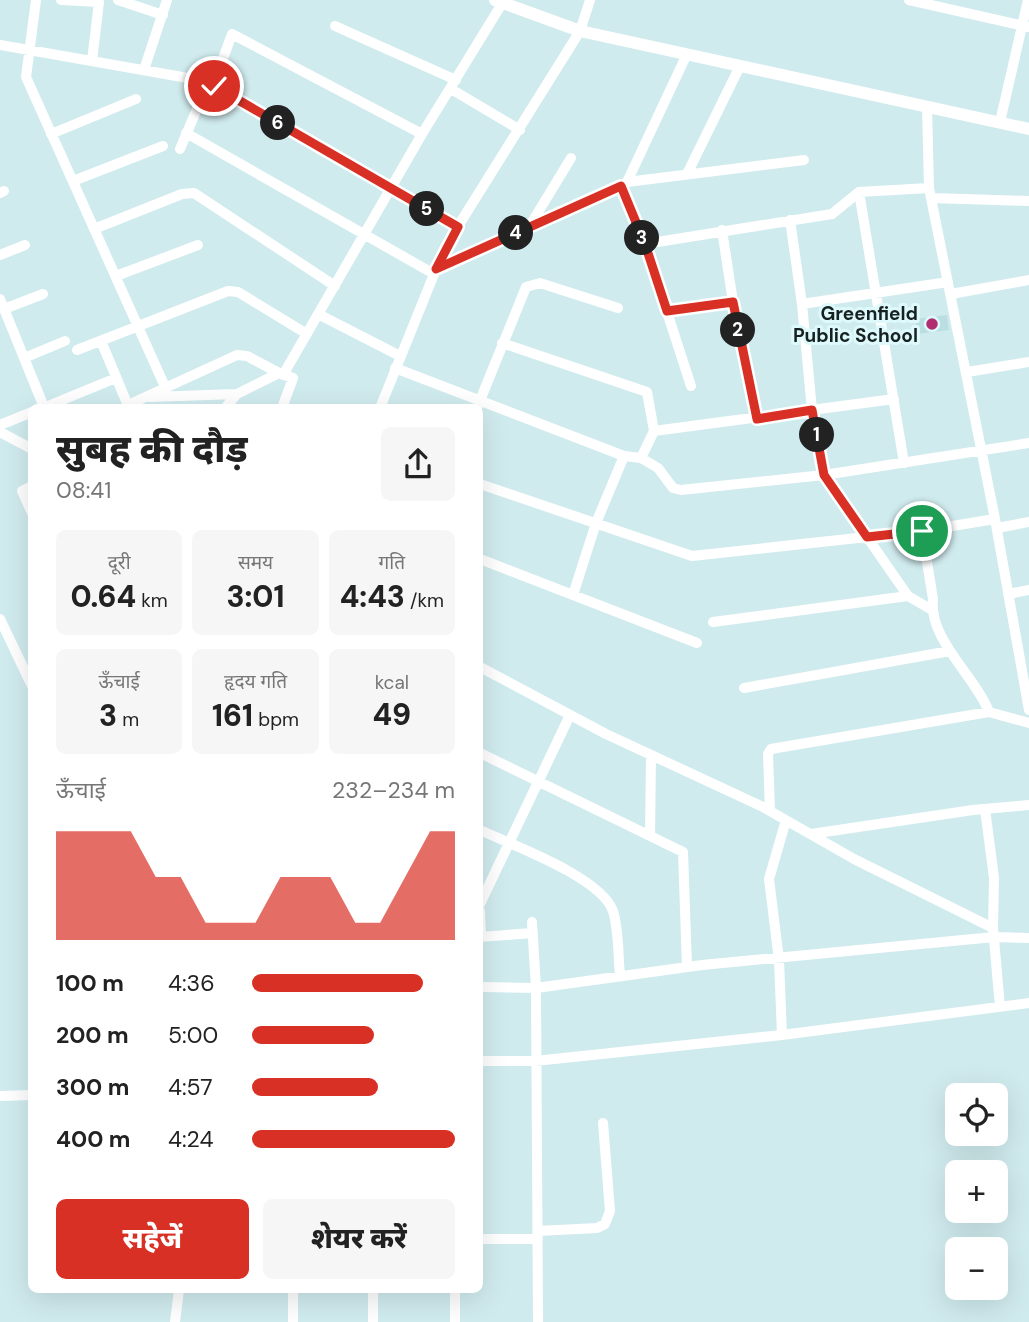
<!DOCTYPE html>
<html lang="hi">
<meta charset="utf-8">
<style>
body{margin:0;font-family:"DM Sans","Noto Sans Devanagari",sans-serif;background:#f6f6f6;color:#222;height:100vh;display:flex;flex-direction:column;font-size:26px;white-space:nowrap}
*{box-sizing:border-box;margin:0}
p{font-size:23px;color:#767676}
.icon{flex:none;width:38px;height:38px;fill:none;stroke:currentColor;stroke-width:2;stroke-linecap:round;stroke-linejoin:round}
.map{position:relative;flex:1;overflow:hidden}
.panel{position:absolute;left:28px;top:404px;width:455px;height:889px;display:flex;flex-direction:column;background:#fff;border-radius:10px;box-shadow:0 7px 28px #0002}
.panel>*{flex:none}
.tools{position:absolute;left:945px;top:1083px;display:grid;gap:14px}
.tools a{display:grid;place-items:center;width:63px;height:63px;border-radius:10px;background:#fff;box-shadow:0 7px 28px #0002;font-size:35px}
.pin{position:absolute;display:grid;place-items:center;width:60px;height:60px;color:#fff;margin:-30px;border:4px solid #fff;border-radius:50%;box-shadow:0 2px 7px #0007}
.km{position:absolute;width:35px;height:35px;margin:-18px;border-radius:50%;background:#222;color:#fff;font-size:19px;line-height:35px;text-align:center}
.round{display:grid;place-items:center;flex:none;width:74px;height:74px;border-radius:10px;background:#f6f6f6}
.head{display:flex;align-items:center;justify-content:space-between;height:119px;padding:0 28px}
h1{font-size:38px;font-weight:800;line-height:52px}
.stats{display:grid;grid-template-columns:repeat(3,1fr);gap:10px;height:119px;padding:7px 28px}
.stats div{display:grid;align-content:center;border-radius:10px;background:#f6f6f6;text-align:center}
.stats b{font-size:30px;font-weight:800}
.stats small{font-size:19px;font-weight:400}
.stats p{font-size:19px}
.chart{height:196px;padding:14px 28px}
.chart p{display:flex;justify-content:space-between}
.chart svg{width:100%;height:126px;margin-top:7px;fill:#d93025;opacity:.7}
.button{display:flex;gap:14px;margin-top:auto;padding:14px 28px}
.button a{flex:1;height:80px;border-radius:10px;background:#d93025;color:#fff;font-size:28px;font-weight:800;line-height:80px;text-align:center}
.button a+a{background:#f6f6f6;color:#222}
ul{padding:0 28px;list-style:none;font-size:23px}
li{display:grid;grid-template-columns:112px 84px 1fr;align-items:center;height:52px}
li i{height:18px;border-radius:9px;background:#d93025}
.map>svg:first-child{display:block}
.built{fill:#bbdee2}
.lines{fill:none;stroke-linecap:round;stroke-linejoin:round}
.minor{stroke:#fff;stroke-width:10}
.tertiary{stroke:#fff;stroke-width:12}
.route-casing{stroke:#fff;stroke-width:14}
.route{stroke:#d93025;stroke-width:9}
.poi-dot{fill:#b22c72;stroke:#def9fb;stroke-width:2.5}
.labels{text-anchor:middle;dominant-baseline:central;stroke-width:6;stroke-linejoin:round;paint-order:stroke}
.poi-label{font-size:19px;font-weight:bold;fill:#182122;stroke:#def9fb;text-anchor:end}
</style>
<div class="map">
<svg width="1029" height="1322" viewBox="0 0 1029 1322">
<rect width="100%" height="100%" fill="#d0ebee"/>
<!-- built -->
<path class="built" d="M947,315L949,330L917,334L915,319Z"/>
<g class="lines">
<!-- minor -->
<path class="minor" d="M36,0L26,77L166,389
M61,0L99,2L92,61
M118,0L163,15
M909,0L1029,27
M335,26L456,80
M0,45L205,81L458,227
M144,70L167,0
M213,86L232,34L422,134
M451,89L520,130
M927,107L929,188L995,519L1029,710
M1000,122L1028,0
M186,133L434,274
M51,134L136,99
M180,149L208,83
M687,174L740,66
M73,181L163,146
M627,182L687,54
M621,185L645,244L832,214L859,192L929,188
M859,192L904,463
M0,193L4,191
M931,198L1029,201
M790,220L802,304L812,410L824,475L908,596L932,610
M529,227L571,158
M94,229L182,194L194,193L335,286
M722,230L733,302L757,419
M645,244L691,386
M0,255L25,245
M436,269L627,182L804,160
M116,276L198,245
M951,294L1029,280
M0,299L44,407
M802,304L948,282
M4,309L43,294
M667,311L733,302
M318,314L400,356
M101,341L129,408
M502,343L647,392L654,431L641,458L658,468L673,488L681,490L824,475L1029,443
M77,350L228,291L238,292L307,334
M24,358L65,341
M395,368L624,456L641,458
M967,372L1029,362
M283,375L422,134L503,2
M150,397L237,394
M128,405L237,355L247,356L279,373
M43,408L116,378
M225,408L237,394L279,373L293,378L282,408
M380,408L445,247L580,31L590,0
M477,408L526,287L540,283L618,308
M0,425L32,412
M654,431L894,399
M0,432L32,449
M480,484L692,556L922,531L995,519
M32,486L22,491L32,513
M997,528L1029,522
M922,531L933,599C928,639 976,677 989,712
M480,559L697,643
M1008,594L1029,590
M573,595L596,523L624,456
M0,619L32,686
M713,622L908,596
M480,667L606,734L763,807L854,859L993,928L1000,1007
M744,688L950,651
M480,753L683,852L687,967
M985,809L994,878L993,928
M770,811L768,754L771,749L989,712L1029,723
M480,830C512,845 601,877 613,911C619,930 618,956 620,976
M811,834L973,810L1029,805
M650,836L651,755
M480,904L570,715
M480,911L481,937
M532,922L536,988L538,1322
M480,937L533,933
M480,987L536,988L702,965L994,937L1029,938
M782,1035L779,960L769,879L786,820
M480,1061H535L782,1035L1029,1003
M0,1096L32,1095
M538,1231L597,1228L605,1224L610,1211L603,1123
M480,1239H538
M293,1290V1322
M175,1322L179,1290
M373,1322V1290
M455,1322V1290"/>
<!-- tertiary -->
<path class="tertiary" d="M495,0L580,31L1029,129"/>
</g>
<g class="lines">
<defs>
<path id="route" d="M214,86L458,227L436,269L621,186L645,244L667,311L733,302L757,419L812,410L824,475L867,537L922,531"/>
</defs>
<!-- route casing -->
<use href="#route" class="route-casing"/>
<!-- route -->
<use href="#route" class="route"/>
</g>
<!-- markers -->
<circle class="poi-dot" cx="932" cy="324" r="7"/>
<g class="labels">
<!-- poi labels -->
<g class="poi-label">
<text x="918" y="313">Greenfield<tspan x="918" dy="22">Public School</tspan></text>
</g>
</g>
</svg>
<div class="tools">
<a><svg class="icon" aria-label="locate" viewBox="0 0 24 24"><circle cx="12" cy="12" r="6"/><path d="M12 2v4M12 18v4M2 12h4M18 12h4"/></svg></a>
<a>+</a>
<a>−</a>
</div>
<div class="pin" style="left:922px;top:531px;background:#1e9e55"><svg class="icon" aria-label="arrive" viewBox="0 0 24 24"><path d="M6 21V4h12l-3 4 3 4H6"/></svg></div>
<div class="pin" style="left:214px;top:86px;background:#d93025"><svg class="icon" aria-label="check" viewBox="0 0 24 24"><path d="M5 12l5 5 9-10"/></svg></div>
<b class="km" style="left:817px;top:435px">1</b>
<b class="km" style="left:738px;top:330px">2</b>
<b class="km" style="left:642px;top:238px">3</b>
<b class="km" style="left:516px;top:233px">4</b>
<b class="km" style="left:427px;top:209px">5</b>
<b class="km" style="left:278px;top:123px">6</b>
<section class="panel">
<div class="head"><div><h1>सुबह की दौड़</h1><p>08:41</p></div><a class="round"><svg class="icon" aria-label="share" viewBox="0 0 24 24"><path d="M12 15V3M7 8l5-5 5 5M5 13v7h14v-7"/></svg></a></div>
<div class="stats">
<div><p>दूरी</p><b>0.64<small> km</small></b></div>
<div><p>समय</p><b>3:01</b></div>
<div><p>गति</p><b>4:43<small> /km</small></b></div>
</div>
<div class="stats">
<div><p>ऊँचाई</p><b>3<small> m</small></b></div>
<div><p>हृदय गति</p><b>161<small> bpm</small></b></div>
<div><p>kcal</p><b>49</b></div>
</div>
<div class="chart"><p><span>ऊँचाई</span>232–234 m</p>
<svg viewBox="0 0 160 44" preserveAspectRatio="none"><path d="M0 44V6L10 6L20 6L30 6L40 22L50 22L60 38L70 38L80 38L90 22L100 22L110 22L120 38L130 38L140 22L150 6L160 6V44z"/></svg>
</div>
<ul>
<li><b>100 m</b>4:36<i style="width:84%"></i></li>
<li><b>200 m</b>5:00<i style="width:60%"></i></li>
<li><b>300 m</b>4:57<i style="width:62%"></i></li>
<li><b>400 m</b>4:24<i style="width:100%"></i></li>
</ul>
<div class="button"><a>सहेजें</a><a>शेयर करें</a></div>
</section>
</div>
